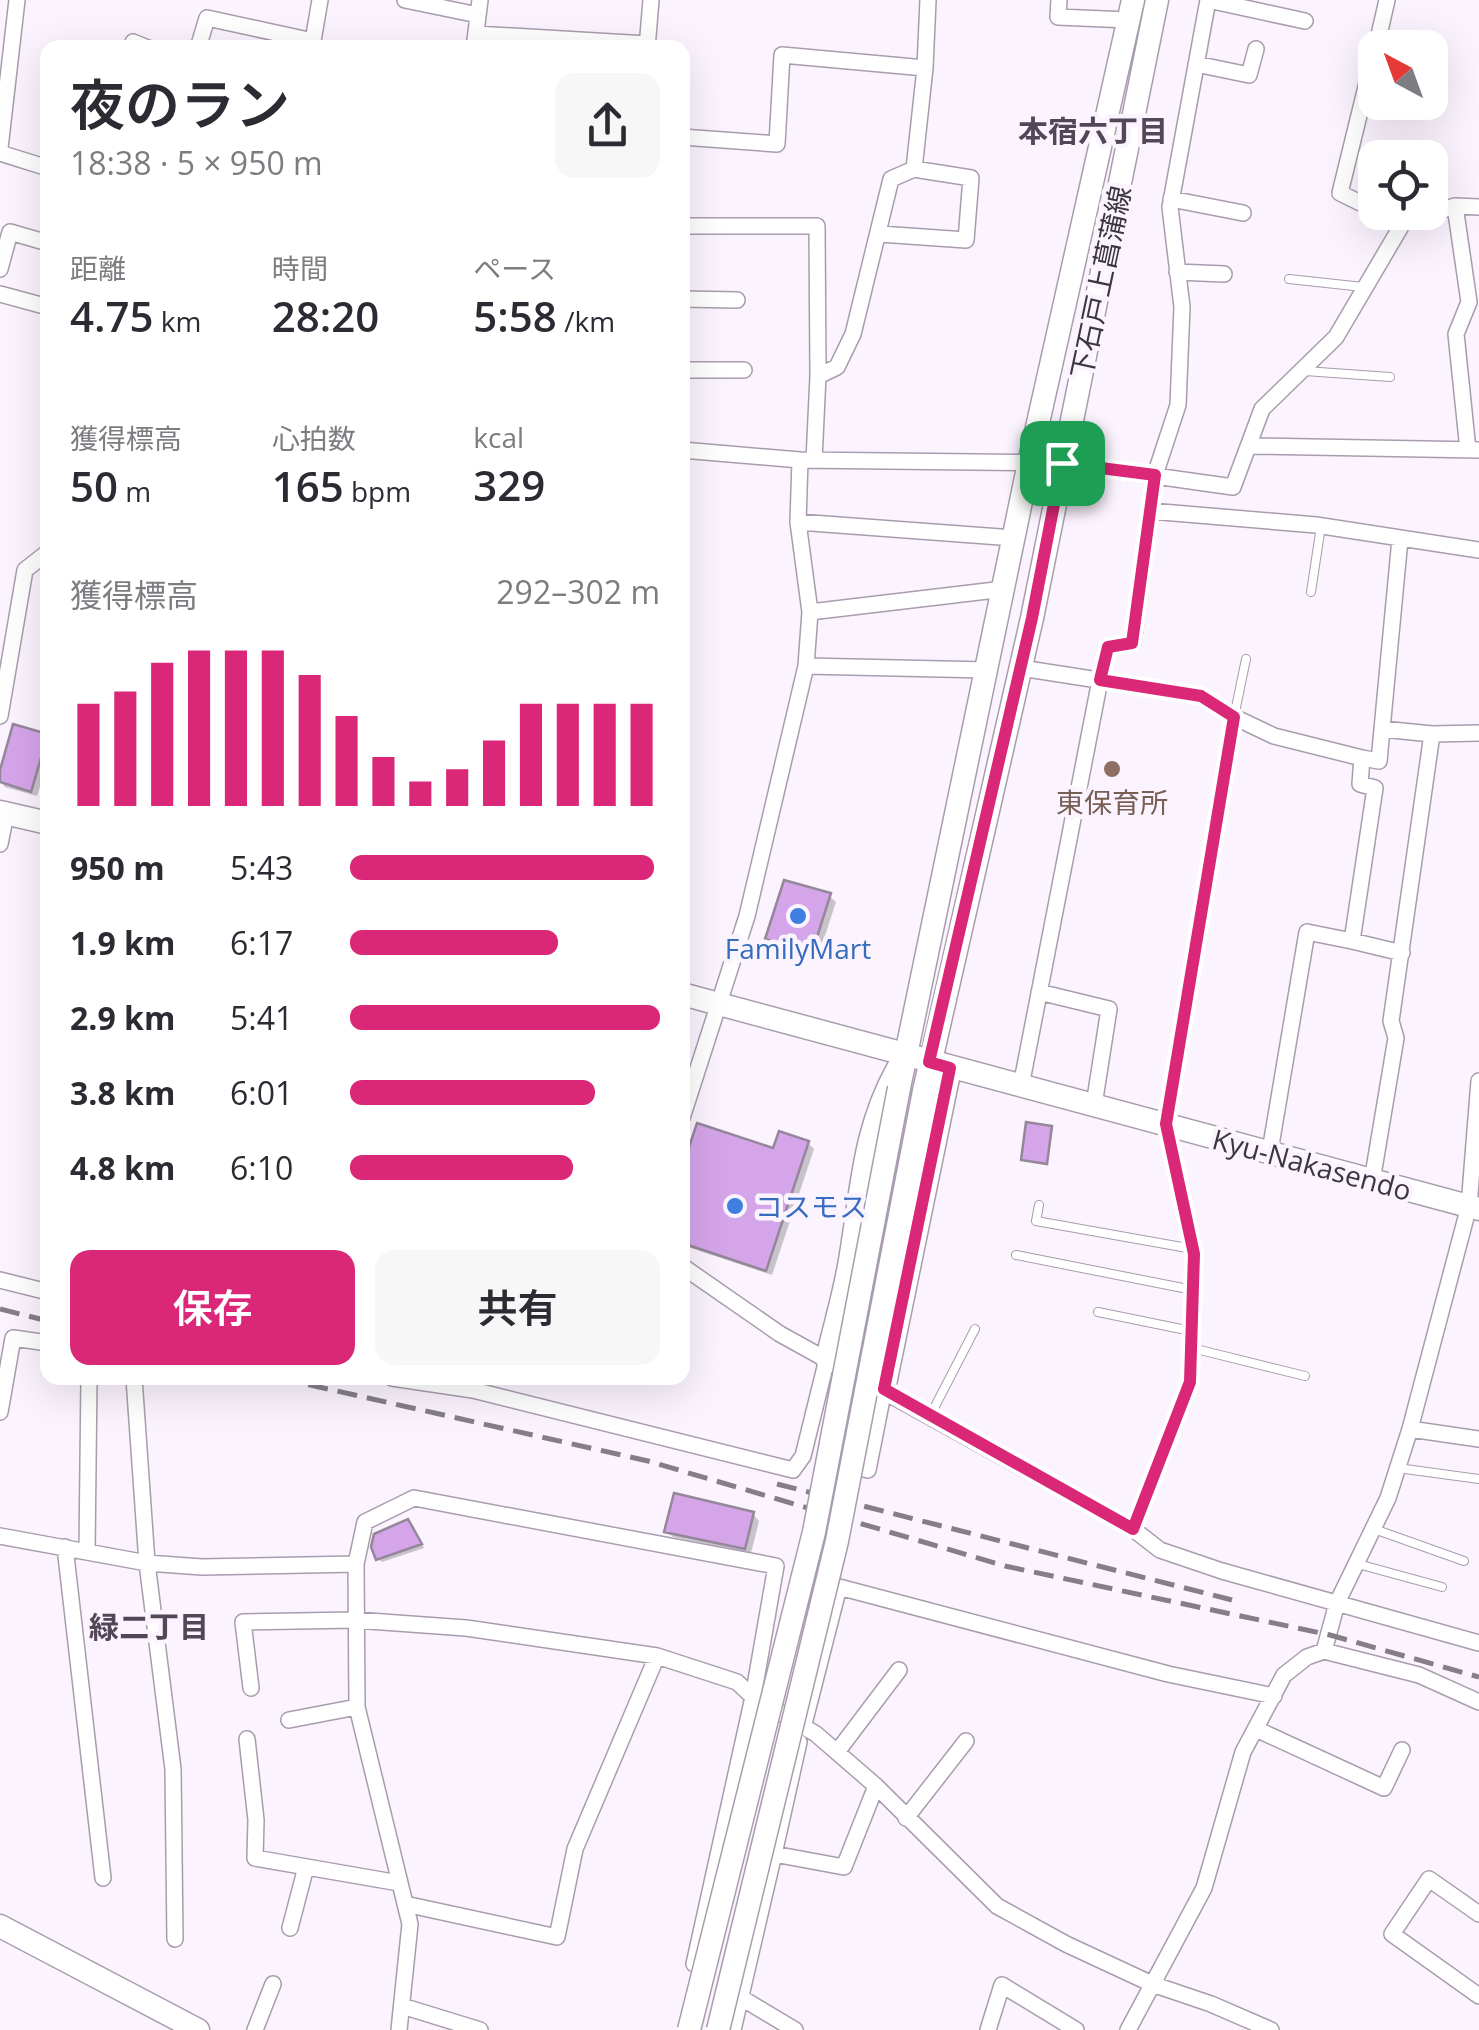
<!DOCTYPE html>
<html lang="ja">
<meta charset="utf-8">
<style>
body{margin:0;font-family:"Open Sans","Noto Sans JP",sans-serif;background:#f7f7f7;color:#2b2b33;height:100vh;display:flex;flex-direction:column;font-size:38px;white-space:nowrap}
*{box-sizing:border-box;margin:0}
p{font-size:32px;color:#7c7c81}
.icon{flex:none;width:55px;height:55px;fill:none;stroke:currentColor;stroke-width:2;stroke-linecap:round;stroke-linejoin:round}
.map{position:relative;flex:1;overflow:hidden}
.sheet{position:absolute;left:40px;top:40px;width:650px;height:1345px;display:flex;flex-direction:column;background:#fff;border-radius:20px;box-shadow:0 10px 40px #0002}
.sheet>*{flex:none}
.needle{width:65px;rotate:319deg}
.tools{position:absolute;left:1358px;top:30px;display:grid;gap:20px}
.tools a{display:grid;place-items:center;width:90px;height:90px;border-radius:20px;background:#fff;box-shadow:0 10px 40px #0002;font-size:50px}
.pin{position:absolute;display:grid;place-items:center;width:85px;height:85px;color:#fff;margin:-42px;border-radius:20px;box-shadow:0 5px 15px #0006}
.round{display:grid;place-items:center;flex:none;width:105px;height:105px;border-radius:20px;background:#f7f7f7}
.overview{display:flex;align-items:center;justify-content:space-between;height:170px;padding:0 30px}
h1{font-size:55px;font-weight:600;line-height:75px}
.metrics{display:grid;grid-template-columns:repeat(3,1fr);gap:15px;height:170px;padding:10px 30px}
.metrics div{display:grid;align-content:center}
.metrics b{font-size:42px;font-weight:600}
.metrics small{font-size:28px;font-weight:400}
.metrics p{font-size:28px}
.chart{height:280px;padding:20px 30px}
.chart p{display:flex;justify-content:space-between}
.chart svg{width:100%;height:180px;margin-top:10px;stroke:#db2777;stroke-width:6}
.action{display:flex;gap:20px;margin-top:auto;padding:20px 30px}
.action a{flex:1;height:115px;border-radius:20px;background:#db2777;color:#fff;font-size:40px;font-weight:600;line-height:115px;text-align:center}
.action a+a{background:#f7f7f7;color:#2b2b33}
ul{padding:0 30px;list-style:none;font-size:32px}
li{display:grid;grid-template-columns:160px 120px 1fr;align-items:center;height:75px}
li i{height:25px;border-radius:12px;background:#db2777}
.map>svg:first-child{display:block}
.shadow{fill:#0003}
.building{fill:#d5a5e9;stroke:#948799;stroke-width:2.5}
.lines{fill:none;stroke-linecap:round;stroke-linejoin:round}
.lane-casing{stroke:#a99cae;stroke-width:10}
.street-casing{stroke:#a99cae;stroke-width:18}
.secondary-casing{stroke:#a99cae;stroke-width:25}
.lane{stroke:#fff;stroke-width:8}
.street{stroke:#fff;stroke-width:15}
.secondary{stroke:#fff;stroke-width:22}
.rail{stroke:#857e87;stroke-width:5;stroke-dasharray:20 10;stroke-linecap:butt}
.secondary-bridge-casing{stroke:#a99cae;stroke-width:25;stroke-linecap:butt}
.secondary-bridge{stroke:#fff;stroke-width:22}
.route-casing{stroke:#fff;stroke-width:20}
.route{stroke:#db2777;stroke-width:12}
.education-dot{fill:#8d6e63;stroke:#fbf3fe;stroke-width:4}
.shop-dot{fill:#3f7fe0;stroke:#fbf3fe;stroke-width:4}
.labels{text-anchor:middle;dominant-baseline:central;stroke-width:9;stroke-linejoin:round;paint-order:stroke}
.street-label{font-size:28px;fill:#3c363e;stroke:#fbf3fe}
.education-label{font-size:28px;fill:#785e54;stroke:#fbf3fe}
.shop-label{font-size:28px;fill:#366cbe;stroke:#fbf3fe}
.neighbourhood-label{font-size:30px;font-weight:bold;fill:#524756;stroke:#fbf3fe}
</style>
<div class="map">
<svg width="1479" height="2030" viewBox="0 0 1479 2030">
<rect width="100%" height="100%" fill="#fbf3fe"/>
<!-- shadow -->
<path class="shadow" d="M15,727L48,737V761L37,796L5,787L0,781Z
M829,896L836,902L818,957L774,944L768,938Z
M808,1143L814,1149L772,1275L682,1245V1176Z
M753,1514L759,1521L751,1553L673,1537L667,1531Z
M411,1525L424,1548L382,1562L378,1559Z"/>
<!-- building -->
<path class="building" d="M13,724L48,734L31,792L0,782V770Z
M784,880L831,893L812,953L765,939Z
M1026,1122L1052,1126L1047,1164L1021,1160Z
M697,1123L773,1148L779,1131L809,1141L766,1271L682,1243V1168Z
M674,1493L754,1512L745,1549L664,1532Z
M408,1519L422,1544L376,1560L371,1547L374,1534Z"/>
<g class="lines">
<defs>
<path id="lane" d="M1289,279L1363,287
M1305,371L1390,377
M1311,592L1321,526
M1234,717L1246,659
M1039,1205L1036,1221L1193,1249
M1016,1255L1193,1290
M1098,1312L1191,1331
M1192,1348L1305,1376
M930,1416L975,1329
M1398,1468L1479,1479
M1374,1529L1464,1561
M1358,1564L1442,1587"/>
<path id="street" d="M405,0L478,15
M1059,0L1058,17L1128,20
M1208,0L1305,21
M476,34L647,44
M132,48L133,42L148,48
M198,48L207,18L313,41L320,0
M474,48L480,0
M647,48L651,0
M1376,48L1387,0
M1375,50L1340,193L1375,210
M1196,64L1249,75L1256,49
M682,137L777,144L782,55L925,68
M0,148L17,0
M0,153L48,168
M914,169L925,68L928,0
M1171,199L1243,213
M1455,206L1469,302L1456,334L1468,450
M1381,212L1403,223L1455,206L1479,207
M682,226H817L818,376L814,460
M0,269L10,232L48,243
M1177,272L1224,274
M0,294L48,307
M682,299L737,300
M682,370H744
M818,376L837,367L853,334L891,179L914,169L971,178L966,240L880,234
M1251,446L1479,450
M682,450L800,460L1063,463L1233,487L1262,409L1336,337L1403,223
M1150,511L1316,525L1479,550
M798,522L1014,538
M810,612L1004,589
M806,666L987,670
M1021,668L1201,696L1234,717L1166,1124L1194,1254L1190,1382L1133,1529
M0,716L25,570L48,552
M1234,717L1274,736L1362,758
M1432,734L1479,733
M0,844L6,814
M1352,941L1402,953
M1039,992L1109,1009L1094,1105
M1021,1086L1100,680L1108,647L1133,643L1155,475L1178,405L1182,307L1170,207L1208,0
M682,1118L747,916L806,666L810,612L798,522L800,460
M1270,1151L1307,932L1352,941L1375,788L1360,784L1362,758L1379,761L1400,539
M1372,1181L1396,1038L1391,1021L1432,734L1382,729
M682,1266L780,1334L1133,1529L1160,1550L1222,1571L1479,1643
M0,1280L48,1292
M134,1378L147,1563L173,1769L175,1939
M392,1378L473,1390L793,1470L803,1456L827,1359
M0,1412L13,1338L48,1343
M1410,1429L1479,1439
M846,1465L868,1470L884,1389
M0,1536L147,1563L202,1567L356,1564
M65,1547L103,1878
M87,1551L89,1378
M1324,1651L1337,1603L1388,1498L1410,1429L1469,1206L1479,1081
M251,1688L243,1622L355,1620L466,1628L657,1656L737,1682L753,1697L816,1734L876,1786L997,1906L1066,1944L1152,1984L1211,2004L1271,2030
M289,1720L357,1707
M805,1720L839,1587L1168,1674L1274,1696
M1256,1729L1384,1788L1402,1750
M247,1739L256,1820L255,1858L399,1883
M799,1742L774,1854L844,1867L876,1786
M837,1752L899,1670
M906,1818L966,1741
M405,1904L557,1937L575,1849L657,1656
M1479,1914L1429,1879L1392,1934L1479,1996
M290,1928L306,1867
M740,1997L795,2030
M402,2006L480,2030
M255,2030L273,1984
M399,2030L410,1924L357,1707L356,1564L365,1522L414,1498L776,1566L753,1697L694,1964
M733,2030L774,1854
M988,2030L1002,1985L1076,2030
M1128,2030L1204,1888L1243,1752L1284,1675L1307,1657L1324,1651L1419,1675L1479,1702"/>
<path id="secondary" d="M0,812L48,823
M682,994L1479,1209
M899,1088L1029,463L1133,0
M924,1091L1032,618L1157,0
M827,1359C835,1324 846,1289 851,1254C862,1187 864,1129 898,1068
M884,1389L950,1068
M0,1926L198,2030"/>
</defs>
<!-- lane casing -->
<use href="#lane" class="lane-casing"/>
<!-- street casing -->
<use href="#street" class="street-casing"/>
<!-- secondary casing -->
<use href="#secondary" class="secondary-casing"/>
<!-- lane -->
<use href="#lane" class="lane"/>
<!-- street -->
<use href="#street" class="street"/>
<!-- secondary -->
<use href="#secondary" class="secondary"/>
<!-- rail -->
<path class="rail" d="M0,1309L48,1321
M279,1378L648,1461L1005,1566L1330,1635L1479,1677
M777,1484L1232,1600"/>
<defs>
<path id="secondary-bridge" d="M689,2030L814,1532L899,1088
M718,2030L837,1541L924,1091"/>
</defs>
<!-- secondary-bridge casing -->
<use href="#secondary-bridge" class="secondary-bridge-casing"/>
<!-- secondary-bridge -->
<use href="#secondary-bridge" class="secondary-bridge"/>
</g>
<g class="lines">
<defs>
<path id="route" d="M1062,463L1155,475L1132,643L1108,647L1100,680L1201,696L1234,717L1166,1124L1194,1254L1190,1382L1133,1529L884,1389L950,1068L929,1062L1032,618Z"/>
</defs>
<!-- route casing -->
<use href="#route" class="route-casing"/>
<!-- route -->
<use href="#route" class="route"/>
</g>
<!-- markers -->
<circle class="education-dot" cx="1112" cy="769" r="10"/>
<g class="shop-dot">
<circle cx="798" cy="916" r="10"/>
<circle cx="735" cy="1206" r="10"/>
</g>
<g class="labels">
<!-- street labels -->
<g class="street-label">
<text transform="translate(1100 282) rotate(-78)">下石戸上菖蒲線</text>
<text transform="translate(1312 1164) rotate(15)">Kyu-Nakasendo</text>
</g>
<!-- education labels -->
<g class="education-label">
<text x="1112" y="802">東保育所</text>
</g>
<!-- shop labels -->
<g class="shop-label">
<text x="798" y="948">FamilyMart</text>
<text x="755" y="1206" text-anchor="start">コスモス</text>
</g>
<!-- neighbourhood labels -->
<g class="neighbourhood-label">
<text x="1093" y="130">本宿六丁目</text>
<text x="149" y="1626">緑二丁目</text>
</g>
</g>
</svg>
<div class="tools">
<a><svg class="needle" viewBox="-14 -14 28 28"><path d="M0-13l5 13h-10z" fill="#e53935"/><path d="M0 13l5-13h-10z" fill="#7c7c81"/></svg></a>
<a><svg class="icon" aria-label="locate" viewBox="0 0 24 24"><circle cx="12" cy="12" r="6"/><path d="M12 2v4M12 18v4M2 12h4M18 12h4"/></svg></a>
</div>
<div class="pin" style="left:1062px;top:463px;background:#1e9e55"><svg class="icon" aria-label="arrive" viewBox="0 0 24 24"><path d="M6 21V4h12l-3 4 3 4H6"/></svg></div>
<section class="sheet">
<div class="overview"><div><h1>夜のラン</h1><p>18:38 · 5 × 950 m</p></div><a class="round"><svg class="icon" aria-label="share" viewBox="0 0 24 24"><path d="M12 15V3M7 8l5-5 5 5M5 13v7h14v-7"/></svg></a></div>
<div class="metrics">
<div><p>距離</p><b>4.75<small> km</small></b></div>
<div><p>時間</p><b>28:20</b></div>
<div><p>ペース</p><b>5:58<small> /km</small></b></div>
</div>
<div class="metrics">
<div><p>獲得標高</p><b>50<small> m</small></b></div>
<div><p>心拍数</p><b>165<small> bpm</small></b></div>
<div><p>kcal</p><b>329</b></div>
</div>
<div class="chart"><p><span>獲得標高</span>292–302 m</p>
<svg viewBox="0 0 160 44" preserveAspectRatio="none"><path d="M5 44V19M15 44V16M25 44V9M35 44V6M45 44V6M55 44V6M65 44V12M75 44V22M85 44V32M95 44V38M105 44V35M115 44V28M125 44V19M135 44V19M145 44V19M155 44V19"/></svg>
</div>
<ul>
<li><b>950 m</b>5:43<i style="width:98%"></i></li>
<li><b>1.9 km</b>6:17<i style="width:67%"></i></li>
<li><b>2.9 km</b>5:41<i style="width:100%"></i></li>
<li><b>3.8 km</b>6:01<i style="width:79%"></i></li>
<li><b>4.8 km</b>6:10<i style="width:72%"></i></li>
</ul>
<div class="action"><a>保存</a><a>共有</a></div>
</section>
</div>
